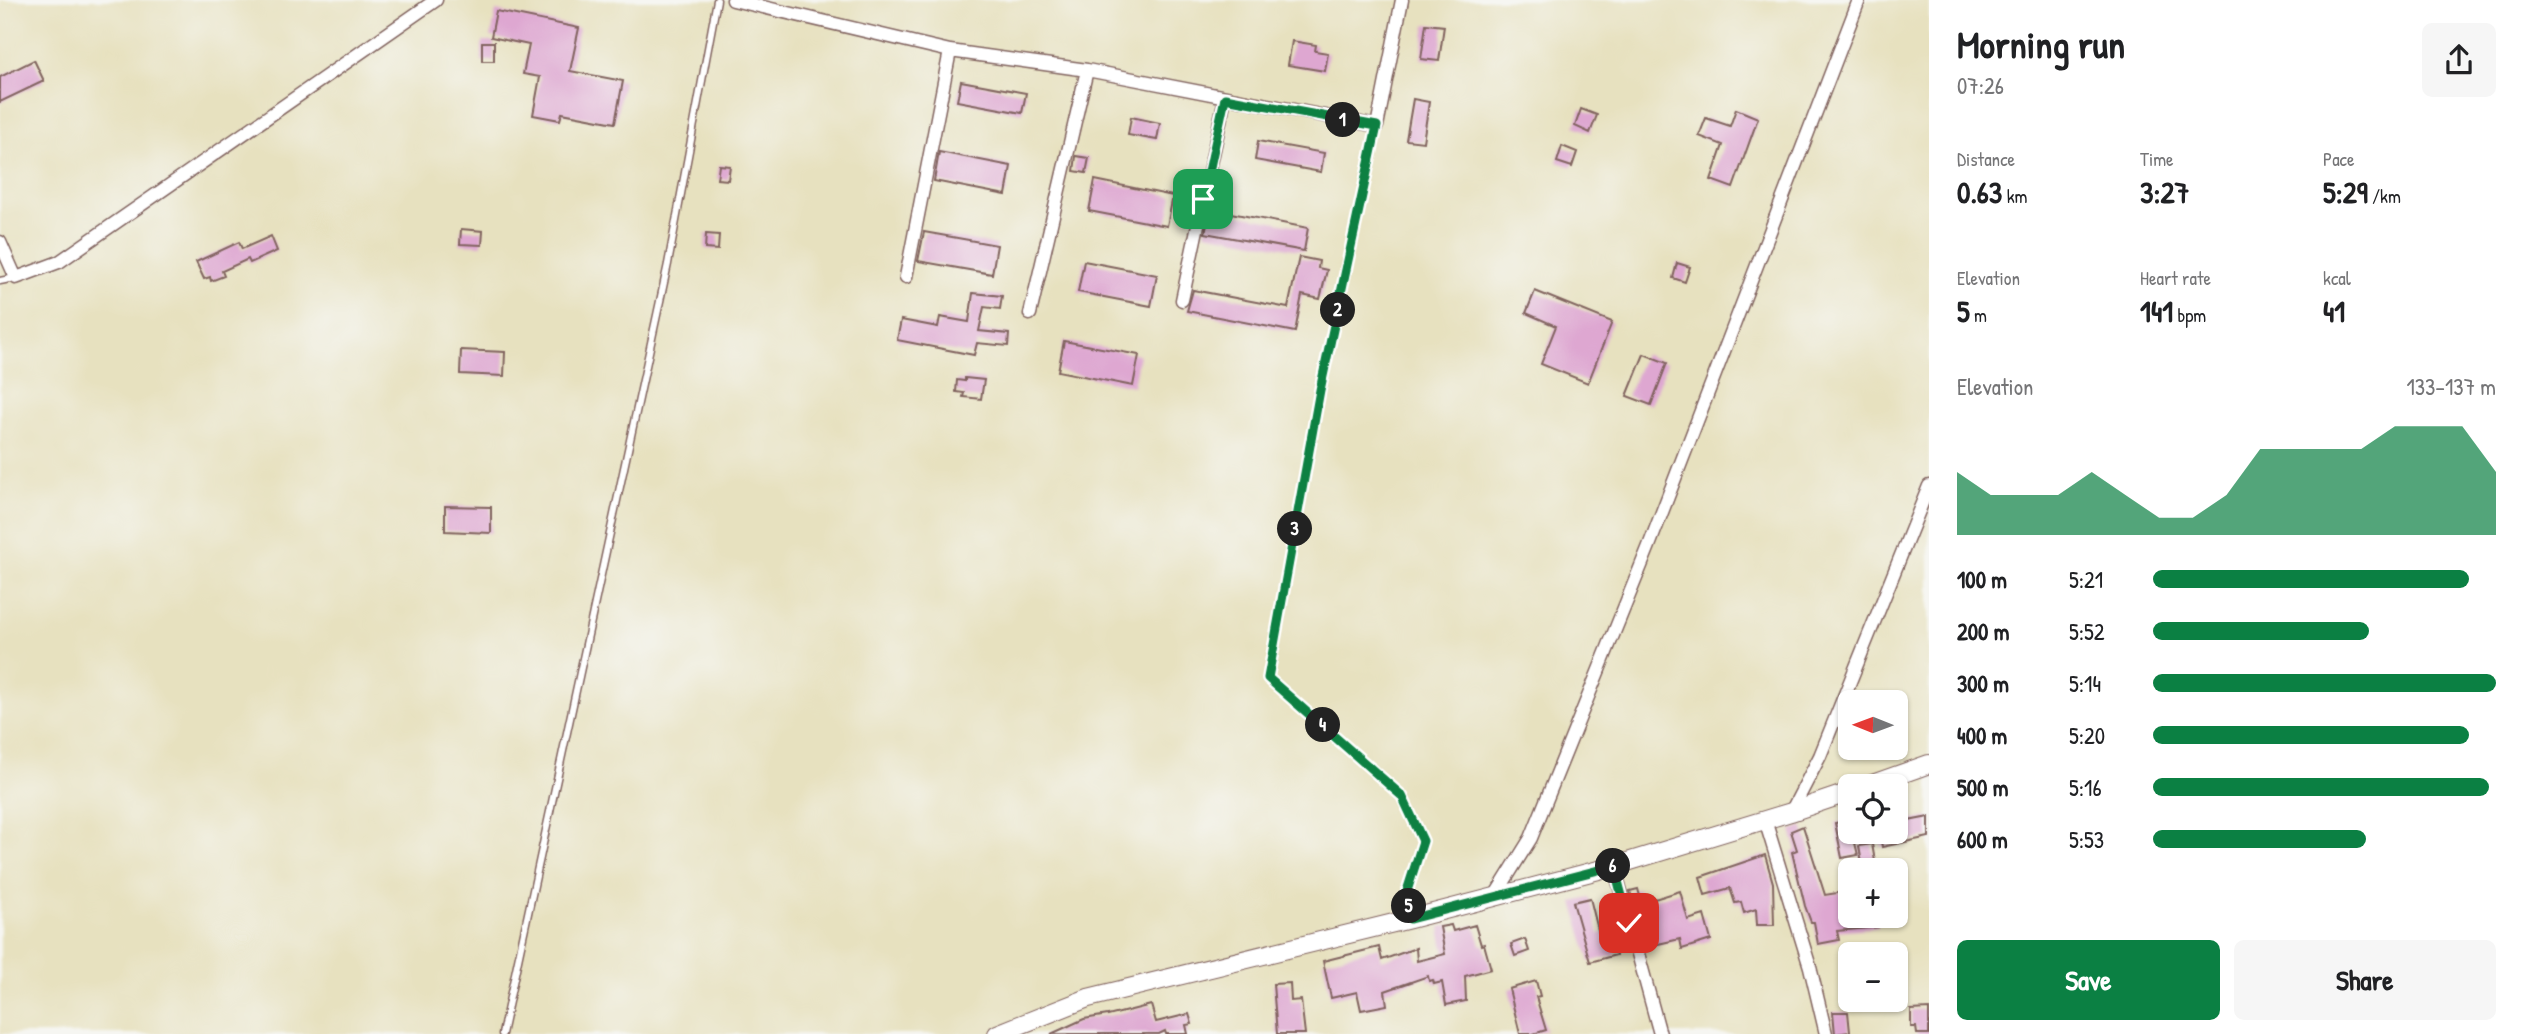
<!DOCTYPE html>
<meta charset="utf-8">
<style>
body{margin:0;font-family:"Patrick Hand",sans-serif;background:#f6f6f6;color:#202124;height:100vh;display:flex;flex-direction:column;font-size:26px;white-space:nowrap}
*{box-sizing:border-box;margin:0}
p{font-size:23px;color:#757577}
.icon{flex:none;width:38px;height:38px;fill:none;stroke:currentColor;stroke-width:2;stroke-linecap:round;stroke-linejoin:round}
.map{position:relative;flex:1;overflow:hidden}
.panel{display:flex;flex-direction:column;background:#fff;width:595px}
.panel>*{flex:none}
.needle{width:46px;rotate:271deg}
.controls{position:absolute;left:1838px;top:690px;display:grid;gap:14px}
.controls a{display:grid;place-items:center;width:70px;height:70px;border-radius:10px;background:#fff;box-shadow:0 2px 5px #0004;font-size:35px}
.pin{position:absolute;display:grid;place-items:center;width:60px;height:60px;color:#fff;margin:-30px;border-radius:14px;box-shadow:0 4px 10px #0006}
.km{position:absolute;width:35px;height:35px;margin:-18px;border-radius:50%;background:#222;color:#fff;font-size:19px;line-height:35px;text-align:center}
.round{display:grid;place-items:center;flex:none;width:74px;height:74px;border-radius:10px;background:#f6f6f6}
.head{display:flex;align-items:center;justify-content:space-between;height:119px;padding:0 28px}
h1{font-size:38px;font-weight:700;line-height:52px}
.stats{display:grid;grid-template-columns:repeat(3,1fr);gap:10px;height:119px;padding:7px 28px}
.stats div{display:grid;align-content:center}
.stats b{font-size:30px;font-weight:700}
.stats small{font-size:19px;font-weight:400}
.stats p{font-size:19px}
.chart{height:196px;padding:14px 28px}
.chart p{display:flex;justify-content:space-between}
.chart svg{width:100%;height:126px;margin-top:7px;fill:#0b8043;opacity:.7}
.primary-button{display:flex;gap:14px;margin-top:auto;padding:14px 28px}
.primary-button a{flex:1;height:80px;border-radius:10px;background:#0b8043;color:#fff;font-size:28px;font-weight:700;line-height:80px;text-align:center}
.primary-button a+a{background:#f6f6f6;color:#202124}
ul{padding:0 28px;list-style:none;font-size:23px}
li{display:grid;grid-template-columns:112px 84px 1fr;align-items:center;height:52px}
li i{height:18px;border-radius:9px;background:#0b8043}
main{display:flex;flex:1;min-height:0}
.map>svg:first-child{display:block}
.building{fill:#dea7d1}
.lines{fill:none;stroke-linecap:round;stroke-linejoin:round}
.service-casing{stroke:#81635f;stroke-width:9}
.minor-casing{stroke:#81635f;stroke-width:15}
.secondary-casing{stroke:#81635f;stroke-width:20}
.path{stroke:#81635f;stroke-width:2.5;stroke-dasharray:5 5;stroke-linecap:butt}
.service{stroke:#fff;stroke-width:6}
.minor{stroke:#fff;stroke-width:12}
.secondary{stroke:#fff;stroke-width:18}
.route-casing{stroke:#fff;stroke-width:14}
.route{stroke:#0b8043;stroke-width:9}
</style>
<main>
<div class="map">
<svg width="1929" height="1034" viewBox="0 0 1929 1034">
<rect width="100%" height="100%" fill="#f6f6f2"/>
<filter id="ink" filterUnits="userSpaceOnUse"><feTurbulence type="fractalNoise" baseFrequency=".0143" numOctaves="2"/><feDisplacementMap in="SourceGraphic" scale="14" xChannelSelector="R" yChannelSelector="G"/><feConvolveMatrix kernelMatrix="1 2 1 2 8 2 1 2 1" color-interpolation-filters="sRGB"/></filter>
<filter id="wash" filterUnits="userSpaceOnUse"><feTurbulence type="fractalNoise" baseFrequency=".00686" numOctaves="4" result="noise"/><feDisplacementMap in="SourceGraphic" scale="28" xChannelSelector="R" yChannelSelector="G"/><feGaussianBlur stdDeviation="1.57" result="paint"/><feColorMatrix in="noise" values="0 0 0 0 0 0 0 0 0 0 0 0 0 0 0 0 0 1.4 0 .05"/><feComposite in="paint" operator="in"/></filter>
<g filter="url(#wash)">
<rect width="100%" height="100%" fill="#e7e1bf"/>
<g id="blocks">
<!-- building -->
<path class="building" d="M496,11L579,28L570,71L623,81L615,123L562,113L560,120L533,115L540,77L523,74L529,45L491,37Z
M1426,24L1444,26L1439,61L1421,59Z
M1292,41L1316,45L1315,51L1328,53L1325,71L1288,65Z
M482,42H494V61H482Z
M34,60L44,81L0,102V77Z
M961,81L1026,93L1022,113L957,101Z
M1413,99L1429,102L1423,142L1406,140Z
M1581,109L1597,115L1590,133L1575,126Z
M1736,109L1758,118L1733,188L1711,180L1723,145L1699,136L1706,118L1730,126Z
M1131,117L1160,123L1157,140L1128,135Z
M1258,141L1324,153L1321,172L1255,160Z
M1562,146L1577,152L1572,167L1557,162Z
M939,152L1011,166L1006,195L934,181Z
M1076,156L1089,158L1086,173L1074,171Z
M719,165L730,166L728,180L717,179Z
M1095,180L1173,196L1167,226L1089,211Z
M1210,209L1308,228L1304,251L1205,233Z
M461,229L483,231L482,245L460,244Z
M924,232L997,245L992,274L918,261Z
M706,234L719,235L718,250L705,249Z
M271,236L277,251L250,263L248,259L222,271L224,276L211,281L210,277L204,279L196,262L239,242L242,249Z
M1299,257L1319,261L1318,268L1327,270L1320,299L1302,295L1295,332L1187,311L1193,290L1288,308Z
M1084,261L1157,275L1151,306L1078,292Z
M1677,263L1690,267L1685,282L1673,278Z
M1535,291L1612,322L1588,383L1541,364L1556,326L1526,313Z
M973,293L1002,296L1000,309L984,307L979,331L1009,334L1008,346L977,343L974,355L897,340L901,320L938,327L940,317L969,322Z
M1064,341L1139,355L1133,386L1058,371Z
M461,350L505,352L504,376L460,374Z
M1644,354L1667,363L1651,405L1627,396Z
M965,378L984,380L981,399L963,397L964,393L956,392L957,380L965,381Z
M445,506L491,507V533L445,531Z
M1907,815L1908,821L1929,817V837L1882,847L1879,831H1895V817Z
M1850,820V831H1852L1858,855L1842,858L1835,823Z
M1803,826L1825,895L1850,891V915H1877L1878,927L1837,931L1839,940L1818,944L1814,922H1811L1805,906L1792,852L1797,850L1791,831Z
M1872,844L1876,867L1863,869L1859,846Z
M1765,855L1773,883L1774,925H1757L1756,909L1744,913L1741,902L1735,903L1730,888L1705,895L1700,877Z
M1638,889L1642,903L1680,891L1688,920L1704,915L1711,940L1682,949L1680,939L1645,947L1630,891Z
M1590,898L1599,934L1610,931L1616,955L1590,962L1573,902Z
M1451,925L1453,931L1475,925L1481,945L1484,944L1491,969L1465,976L1466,1001L1446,1005L1442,982L1434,984L1433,980L1429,981L1428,976L1385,991L1387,1005L1361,1010L1357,992L1331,998L1323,961L1379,947L1382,960L1416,948L1417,961L1445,954L1440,927Z
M1525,939L1529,951L1515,956L1511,944Z
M1536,981L1540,996L1536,997L1546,1030L1533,1034H1520L1509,989Z
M1290,983L1291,1001L1301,1000L1305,1034H1277L1273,984Z
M1151,1005L1156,1022L1189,1014L1192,1024L1186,1025L1188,1034H1166L1165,1031L1159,1034H1051L1084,1019L1108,1015V1016Z
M1929,1009V1034H1917L1916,1027H1911V1010Z
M1833,1012H1848L1850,1032L1835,1034Z"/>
</g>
</g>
<g filter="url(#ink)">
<use href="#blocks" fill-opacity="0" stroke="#81635f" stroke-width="2"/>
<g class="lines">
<defs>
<path id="service" d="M0,281L15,278
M502,1034L668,264L717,0"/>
<path id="minor" d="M733,0L950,51L1087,70L1377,126L1402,0
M0,242L16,278L59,262L436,0
M906,277L950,51
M1182,300L1225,98
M1030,314L1087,70
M1791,812L1820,756L1929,486
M1765,820L1810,967L1826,1034
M1614,866L1660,1034
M1495,896L1531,838L1649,546L1859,0"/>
<path id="secondary" d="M1867,786L1929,764
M997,1034L1088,998L1410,919L1614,866L1791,812L1850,792"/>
</defs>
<!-- service casing -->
<use href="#service" class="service-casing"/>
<!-- minor casing -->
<use href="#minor" class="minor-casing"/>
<!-- secondary casing -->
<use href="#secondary" class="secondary-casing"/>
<!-- path -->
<path class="path" d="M1374,140L1320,390L1268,678L1402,796L1423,841L1407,891L1408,902"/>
<!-- service -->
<use href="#service" class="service"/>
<!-- minor -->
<use href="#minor" class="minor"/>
<!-- secondary -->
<use href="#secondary" class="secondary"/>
</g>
</g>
<g class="lines" filter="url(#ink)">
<defs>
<path id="route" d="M1203,199L1225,98L1377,126L1320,390L1268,678L1402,796L1423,841L1407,891L1410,919L1614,866L1629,923"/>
</defs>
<!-- route casing -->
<use href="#route" class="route-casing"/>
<!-- route -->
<use href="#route" class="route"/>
</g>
</svg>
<div class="controls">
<a><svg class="needle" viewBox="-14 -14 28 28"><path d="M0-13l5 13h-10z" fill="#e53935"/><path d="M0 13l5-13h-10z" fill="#757577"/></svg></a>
<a><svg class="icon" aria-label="locate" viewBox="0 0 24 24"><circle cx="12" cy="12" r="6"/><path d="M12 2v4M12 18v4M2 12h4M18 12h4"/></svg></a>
<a>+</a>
<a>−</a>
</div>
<div class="pin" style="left:1203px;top:199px;background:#1e9e55"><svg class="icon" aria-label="arrive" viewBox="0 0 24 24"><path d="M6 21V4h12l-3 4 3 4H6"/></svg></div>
<div class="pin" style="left:1629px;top:923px;background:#d93025"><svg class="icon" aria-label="check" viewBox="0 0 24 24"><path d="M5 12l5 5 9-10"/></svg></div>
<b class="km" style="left:1343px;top:120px">1</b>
<b class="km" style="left:1338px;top:310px">2</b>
<b class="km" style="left:1295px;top:529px">3</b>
<b class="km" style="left:1323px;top:725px">4</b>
<b class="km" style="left:1409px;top:906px">5</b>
<b class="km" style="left:1613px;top:866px">6</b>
</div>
<section class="panel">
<div class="head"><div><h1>Morning run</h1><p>07:26</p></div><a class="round"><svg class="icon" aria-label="share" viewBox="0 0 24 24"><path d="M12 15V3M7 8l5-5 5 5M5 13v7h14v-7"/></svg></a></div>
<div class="stats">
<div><p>Distance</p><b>0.63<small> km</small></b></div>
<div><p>Time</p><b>3:27</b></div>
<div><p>Pace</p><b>5:29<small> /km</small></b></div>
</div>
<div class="stats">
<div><p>Elevation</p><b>5<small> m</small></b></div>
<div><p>Heart rate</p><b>141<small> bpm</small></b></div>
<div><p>kcal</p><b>41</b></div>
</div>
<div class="chart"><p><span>Elevation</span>133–137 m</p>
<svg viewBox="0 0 160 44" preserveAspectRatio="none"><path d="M0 44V22L10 30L20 30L30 30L40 22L50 30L60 38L70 38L80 30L90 14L100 14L110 14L120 14L130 6L140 6L150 6L160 22V44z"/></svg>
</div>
<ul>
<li><b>100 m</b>5:21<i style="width:92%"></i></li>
<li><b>200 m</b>5:52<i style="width:63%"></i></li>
<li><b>300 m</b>5:14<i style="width:100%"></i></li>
<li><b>400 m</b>5:20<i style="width:92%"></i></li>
<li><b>500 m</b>5:16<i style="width:98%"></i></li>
<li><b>600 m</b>5:53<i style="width:62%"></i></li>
</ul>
<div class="primary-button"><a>Save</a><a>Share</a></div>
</section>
</main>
